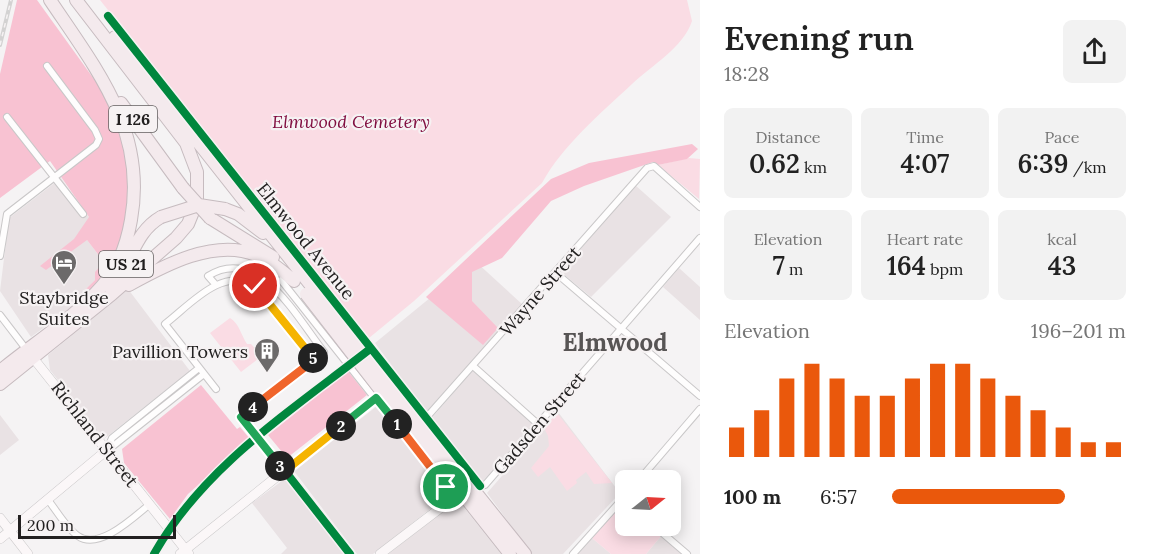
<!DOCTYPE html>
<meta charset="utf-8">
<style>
body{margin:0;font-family:Lora,serif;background:#f2f2f2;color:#222;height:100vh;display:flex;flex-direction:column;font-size:22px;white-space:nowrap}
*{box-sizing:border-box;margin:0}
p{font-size:20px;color:#767676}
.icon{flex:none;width:33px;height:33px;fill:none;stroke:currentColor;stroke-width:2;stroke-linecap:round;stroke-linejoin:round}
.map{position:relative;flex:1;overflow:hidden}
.details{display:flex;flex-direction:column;background:#fff;width:450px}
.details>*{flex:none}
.needle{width:39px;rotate:72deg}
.buttons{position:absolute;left:615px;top:470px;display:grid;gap:12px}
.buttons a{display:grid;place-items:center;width:66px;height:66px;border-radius:9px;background:#fff;box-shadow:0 3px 15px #0003;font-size:30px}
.scale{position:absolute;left:18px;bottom:15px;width:158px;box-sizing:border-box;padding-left:6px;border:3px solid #222020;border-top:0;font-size:16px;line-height:21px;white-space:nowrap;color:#222020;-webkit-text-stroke:4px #f6f2f3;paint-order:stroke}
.pin{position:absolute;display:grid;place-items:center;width:51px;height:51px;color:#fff;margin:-26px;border:3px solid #fff;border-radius:50%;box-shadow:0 2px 6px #0007}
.km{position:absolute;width:30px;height:30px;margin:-15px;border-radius:50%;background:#222;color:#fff;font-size:16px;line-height:30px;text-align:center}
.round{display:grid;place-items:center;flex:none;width:63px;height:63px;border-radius:9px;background:#f2f2f2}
.summary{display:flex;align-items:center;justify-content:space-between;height:102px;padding:0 24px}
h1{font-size:33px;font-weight:600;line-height:45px}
.metrics{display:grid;grid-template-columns:repeat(3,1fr);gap:9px;height:102px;padding:6px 24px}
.metrics div{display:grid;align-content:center;border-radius:9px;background:#f2f2f2;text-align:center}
.metrics b{font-size:26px;font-weight:600}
.metrics small{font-size:16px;font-weight:400}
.metrics p{font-size:16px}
.chart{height:168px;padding:12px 24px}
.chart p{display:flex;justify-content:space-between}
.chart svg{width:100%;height:108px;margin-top:6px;stroke:#ea580c;stroke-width:6}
ul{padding:0 24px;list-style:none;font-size:20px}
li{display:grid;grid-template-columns:96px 72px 1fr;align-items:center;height:45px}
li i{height:15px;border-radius:8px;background:#ea580c}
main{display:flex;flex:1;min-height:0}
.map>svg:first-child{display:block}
.built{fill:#e9e2e4}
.green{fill:#fadce4}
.forest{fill:#f8c2d2}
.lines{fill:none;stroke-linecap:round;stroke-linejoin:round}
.street-casing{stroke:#c9c7c8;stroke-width:8}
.secondary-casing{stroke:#c9c7c8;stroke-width:10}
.highway-casing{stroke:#c6bbbf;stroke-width:14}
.street{stroke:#fefdfd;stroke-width:6}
.secondary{stroke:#fbf7f8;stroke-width:9}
.highway{stroke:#f4eaed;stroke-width:12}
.rail-casing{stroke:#d3d2d2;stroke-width:4}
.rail{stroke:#f6f2f3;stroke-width:1.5;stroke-dasharray:4.5;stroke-linecap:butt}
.highway-bridge-casing{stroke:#c6bbbf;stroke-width:14;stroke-linecap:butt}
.highway-bridge{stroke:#f4eaed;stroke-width:12}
.cycleway-casing{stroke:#f6f2f3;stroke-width:11}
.cycleway{stroke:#00873e;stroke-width:8}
.split-1-casing{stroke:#fff;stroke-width:12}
.split-2-casing{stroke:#fff;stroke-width:12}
.split-3-casing{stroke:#fff;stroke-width:12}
.split-4-casing{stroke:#fff;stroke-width:12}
.split-5-casing{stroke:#fff;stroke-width:12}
.split-6-casing{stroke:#fff;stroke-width:12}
.split-1{stroke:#f0652b;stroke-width:8}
.split-2{stroke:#22a559;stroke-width:8}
.split-3{stroke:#f5b400;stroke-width:8}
.split-4{stroke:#22a559;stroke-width:8}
.split-5{stroke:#f0652b;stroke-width:8}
.split-6{stroke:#f5b400;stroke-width:8}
.labels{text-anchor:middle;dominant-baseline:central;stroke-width:4.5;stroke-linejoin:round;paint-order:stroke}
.shield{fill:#f6f2f3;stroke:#625f5f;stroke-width:1.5}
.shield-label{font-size:16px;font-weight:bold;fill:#222020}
.park-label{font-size:18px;font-style:italic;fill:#810f41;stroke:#f6f2f3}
.street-label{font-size:18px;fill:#222020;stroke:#f6f2f3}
.poi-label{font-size:18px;fill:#222020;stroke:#f6f2f3}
.district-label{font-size:24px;font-weight:bold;fill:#575454;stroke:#f6f2f3}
</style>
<main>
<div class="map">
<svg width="700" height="554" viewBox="0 0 700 554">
<rect width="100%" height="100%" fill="#f5f3f4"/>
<!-- built -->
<path class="built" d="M61,178L89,217L87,240L104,262L95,280L84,292L86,297L31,337L0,291L9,218Z
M635,185L671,217L591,297L561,272Z
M475,261L523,305L427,413L375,343Z
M679,268L700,287V320L663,287Z
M128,289L190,371L104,439L50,370L48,355Z
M473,370L535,425L481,483L431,419Z
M377,406L448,495L373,554H357L294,471Z
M558,412L620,493L563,554H532L487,493Z
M0,415L19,440L0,455Z
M286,478L344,554H281L287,548L252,503Z
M458,500L501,554H388Z
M662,535L683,554H646Z
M592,538L611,554H578Z"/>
<!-- green -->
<path class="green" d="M100,0H687L692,21C683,48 652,65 632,84C600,114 563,145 542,183L414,301L369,338Z
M689,158L700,159L699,199L658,165Z
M230,318C239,323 241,335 247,344H251L262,356L241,372L210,333Z
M557,413L612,483L594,484L586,472L576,480L577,483L567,491L550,467L538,477L531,468L549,446L548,436L544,428Z
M623,502L626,525H650L662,535L646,554H611L592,538Z"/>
<!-- forest -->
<path class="forest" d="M17,0H37L109,100L130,158L127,228L113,265L86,297L83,292L95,280V272L104,262L87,240L46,270L40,266L74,239L89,217L50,161L0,198V74Z
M692,144L698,149L687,159L658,165L653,162L584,186L551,201L502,258L472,272V301L498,328L483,345L426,297L551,179L589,163Z
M348,371L367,395L287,458L268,435Z
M201,385L237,429L240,427L250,439L188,494L170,519L124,463L122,449Z"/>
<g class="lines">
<defs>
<path id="street" d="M108,16L480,486
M7,117L83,214
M0,256L7,214L96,145L99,139L95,130L47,66
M556,273L700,396
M281,280L445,487V504
M216,285L208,276C259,244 297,318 324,352L314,360
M0,315L26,349
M473,366L539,425
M216,389L165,324C190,305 222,266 255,286L314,360L241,416L285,471
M426,418L647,168L654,166L700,207
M107,450L112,438L199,368
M108,450L204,374
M639,480L700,409
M479,487L485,485L700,238
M48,500C57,511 66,528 78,536C99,551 134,517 150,504
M653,525L687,554
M573,554L626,495"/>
<path id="secondary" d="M30,354L189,554
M285,471L350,554
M0,518L28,554
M0,539L107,450
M180,554L379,395
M380,554L464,490"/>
<path id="highway" d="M115,37L313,288
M121,103L183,188
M225,209L238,214L263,233
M210,218L273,257
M129,285C165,265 215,238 256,255C271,261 282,271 294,281
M110,287C132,265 133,233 161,217
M0,371C34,343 73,319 102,286C118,268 127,243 131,220C147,131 97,70 50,0
M0,384L112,294L176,238L188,224L197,202V172L186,143L76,0
M408,408L525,554
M400,415L510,554"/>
</defs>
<!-- street casing -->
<use href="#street" class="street-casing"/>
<!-- secondary casing -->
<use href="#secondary" class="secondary-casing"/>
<!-- highway casing -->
<use href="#highway" class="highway-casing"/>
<!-- street -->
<use href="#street" class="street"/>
<!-- secondary -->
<use href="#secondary" class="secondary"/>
<!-- highway -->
<use href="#highway" class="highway"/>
<defs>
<path id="rail" d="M0,45L11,0"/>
</defs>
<!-- rail casing -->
<use href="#rail" class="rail-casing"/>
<!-- rail -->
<use href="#rail" class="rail"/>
<defs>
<path id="highway-bridge" d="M183,188L210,218
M161,217L199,205L225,209
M313,288L408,408
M306,294L400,415"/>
</defs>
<!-- highway-bridge casing -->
<use href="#highway-bridge" class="highway-bridge-casing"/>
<!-- highway-bridge -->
<use href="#highway-bridge" class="highway-bridge"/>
<defs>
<path id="cycleway" d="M108,16L480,486
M285,471L350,554
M154,554C204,466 292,410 370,349"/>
</defs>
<!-- cycleway casing -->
<use href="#cycleway" class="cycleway-casing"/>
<!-- cycleway -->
<use href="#cycleway" class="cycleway"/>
</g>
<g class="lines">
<defs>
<path id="split-1" d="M397,424L446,487"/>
<path id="split-2" d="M341,426L376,398L397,424"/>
<path id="split-3" d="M280,466L285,471L341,426"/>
<path id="split-4" d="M253,407L241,417L280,466"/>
<path id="split-5" d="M253,407L314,360L313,358"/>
<path id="split-6" d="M255,286L313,358"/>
</defs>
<!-- split-1 casing -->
<use href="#split-1" class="split-1-casing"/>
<!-- split-2 casing -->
<use href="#split-2" class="split-2-casing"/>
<!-- split-3 casing -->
<use href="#split-3" class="split-3-casing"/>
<!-- split-4 casing -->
<use href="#split-4" class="split-4-casing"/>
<!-- split-5 casing -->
<use href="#split-5" class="split-5-casing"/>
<!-- split-6 casing -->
<use href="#split-6" class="split-6-casing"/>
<!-- split-1 -->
<use href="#split-1" class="split-1"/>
<!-- split-2 -->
<use href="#split-2" class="split-2"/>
<!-- split-3 -->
<use href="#split-3" class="split-3"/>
<!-- split-4 -->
<use href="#split-4" class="split-4"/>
<!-- split-5 -->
<use href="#split-5" class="split-5"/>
<!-- split-6 -->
<use href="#split-6" class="split-6"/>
</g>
<!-- icons -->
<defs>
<symbol id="hotel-pin" viewBox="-11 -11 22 30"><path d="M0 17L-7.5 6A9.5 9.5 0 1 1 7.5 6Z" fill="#6c6a6a" stroke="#f6f2f3"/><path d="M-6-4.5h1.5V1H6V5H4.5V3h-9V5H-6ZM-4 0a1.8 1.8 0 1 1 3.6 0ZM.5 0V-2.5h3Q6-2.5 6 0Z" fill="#fff"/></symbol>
<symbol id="building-pin" viewBox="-11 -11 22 30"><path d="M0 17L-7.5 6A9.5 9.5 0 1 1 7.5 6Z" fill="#6c6a6a" stroke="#f6f2f3"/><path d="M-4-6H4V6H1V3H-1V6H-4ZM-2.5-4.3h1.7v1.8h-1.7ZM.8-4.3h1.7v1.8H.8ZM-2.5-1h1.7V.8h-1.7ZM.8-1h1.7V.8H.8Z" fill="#fff"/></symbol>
</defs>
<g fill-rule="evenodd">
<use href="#hotel-pin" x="49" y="248" width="30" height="40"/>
<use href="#building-pin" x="252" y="336" width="30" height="40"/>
</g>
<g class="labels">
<!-- shield labels -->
<g class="shield">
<rect x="109" y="106" width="48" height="26" rx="4.5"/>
<rect x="99" y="251" width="54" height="26" rx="4.5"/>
</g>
<g class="shield-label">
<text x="133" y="119">I 126</text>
<text x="126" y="264">US 21</text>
</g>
<!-- park labels -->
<g class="park-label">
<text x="351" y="121">Elmwood Cemetery</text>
</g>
<!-- street labels -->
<g class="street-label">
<text transform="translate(306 241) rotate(51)">Elmwood Avenue</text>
<text transform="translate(540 291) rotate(-49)">Wayne Street</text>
<text transform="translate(539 423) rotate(-49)">Gadsden Street</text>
<text transform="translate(95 434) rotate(52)">Richland Street</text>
</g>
<!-- poi labels -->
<g class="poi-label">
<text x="64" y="297">Staybridge<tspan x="64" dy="21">Suites</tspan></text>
<text x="248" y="351" text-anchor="end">Pavillion Towers</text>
</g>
<!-- district labels -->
<g class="district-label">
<text x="615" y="342">Elmwood</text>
</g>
</g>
</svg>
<div class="buttons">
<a><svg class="needle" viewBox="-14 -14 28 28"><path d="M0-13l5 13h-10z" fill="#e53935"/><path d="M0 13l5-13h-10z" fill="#767676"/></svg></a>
</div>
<div class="scale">200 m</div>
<div class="pin" style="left:446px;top:487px;background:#1e9e55"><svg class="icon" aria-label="arrive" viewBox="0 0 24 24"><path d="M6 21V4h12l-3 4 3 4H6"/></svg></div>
<div class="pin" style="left:255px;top:286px;background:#d93025"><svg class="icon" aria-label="check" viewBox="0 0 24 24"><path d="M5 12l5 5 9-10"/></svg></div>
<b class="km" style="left:397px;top:424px">1</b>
<b class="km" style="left:341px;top:426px">2</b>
<b class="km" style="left:280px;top:466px">3</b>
<b class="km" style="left:253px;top:407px">4</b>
<b class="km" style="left:313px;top:358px">5</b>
</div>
<section class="details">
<div class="summary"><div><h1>Evening run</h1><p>18:28</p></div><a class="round"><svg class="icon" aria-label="share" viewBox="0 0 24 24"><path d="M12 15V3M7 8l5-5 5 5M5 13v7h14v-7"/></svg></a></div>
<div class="metrics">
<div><p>Distance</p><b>0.62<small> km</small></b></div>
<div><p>Time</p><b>4:07</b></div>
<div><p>Pace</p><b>6:39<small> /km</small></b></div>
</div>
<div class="metrics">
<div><p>Elevation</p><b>7<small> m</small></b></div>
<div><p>Heart rate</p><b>164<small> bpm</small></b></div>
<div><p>kcal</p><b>43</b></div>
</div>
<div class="chart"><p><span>Elevation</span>196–201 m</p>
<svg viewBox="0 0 160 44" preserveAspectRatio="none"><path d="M5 44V32M15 44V25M25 44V12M35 44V6M45 44V12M55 44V19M65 44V19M75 44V12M85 44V6M95 44V6M105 44V12M115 44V19M125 44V25M135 44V32M145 44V38M155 44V38"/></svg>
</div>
<ul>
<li><b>100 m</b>6:57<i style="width:74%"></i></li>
</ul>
</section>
</main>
